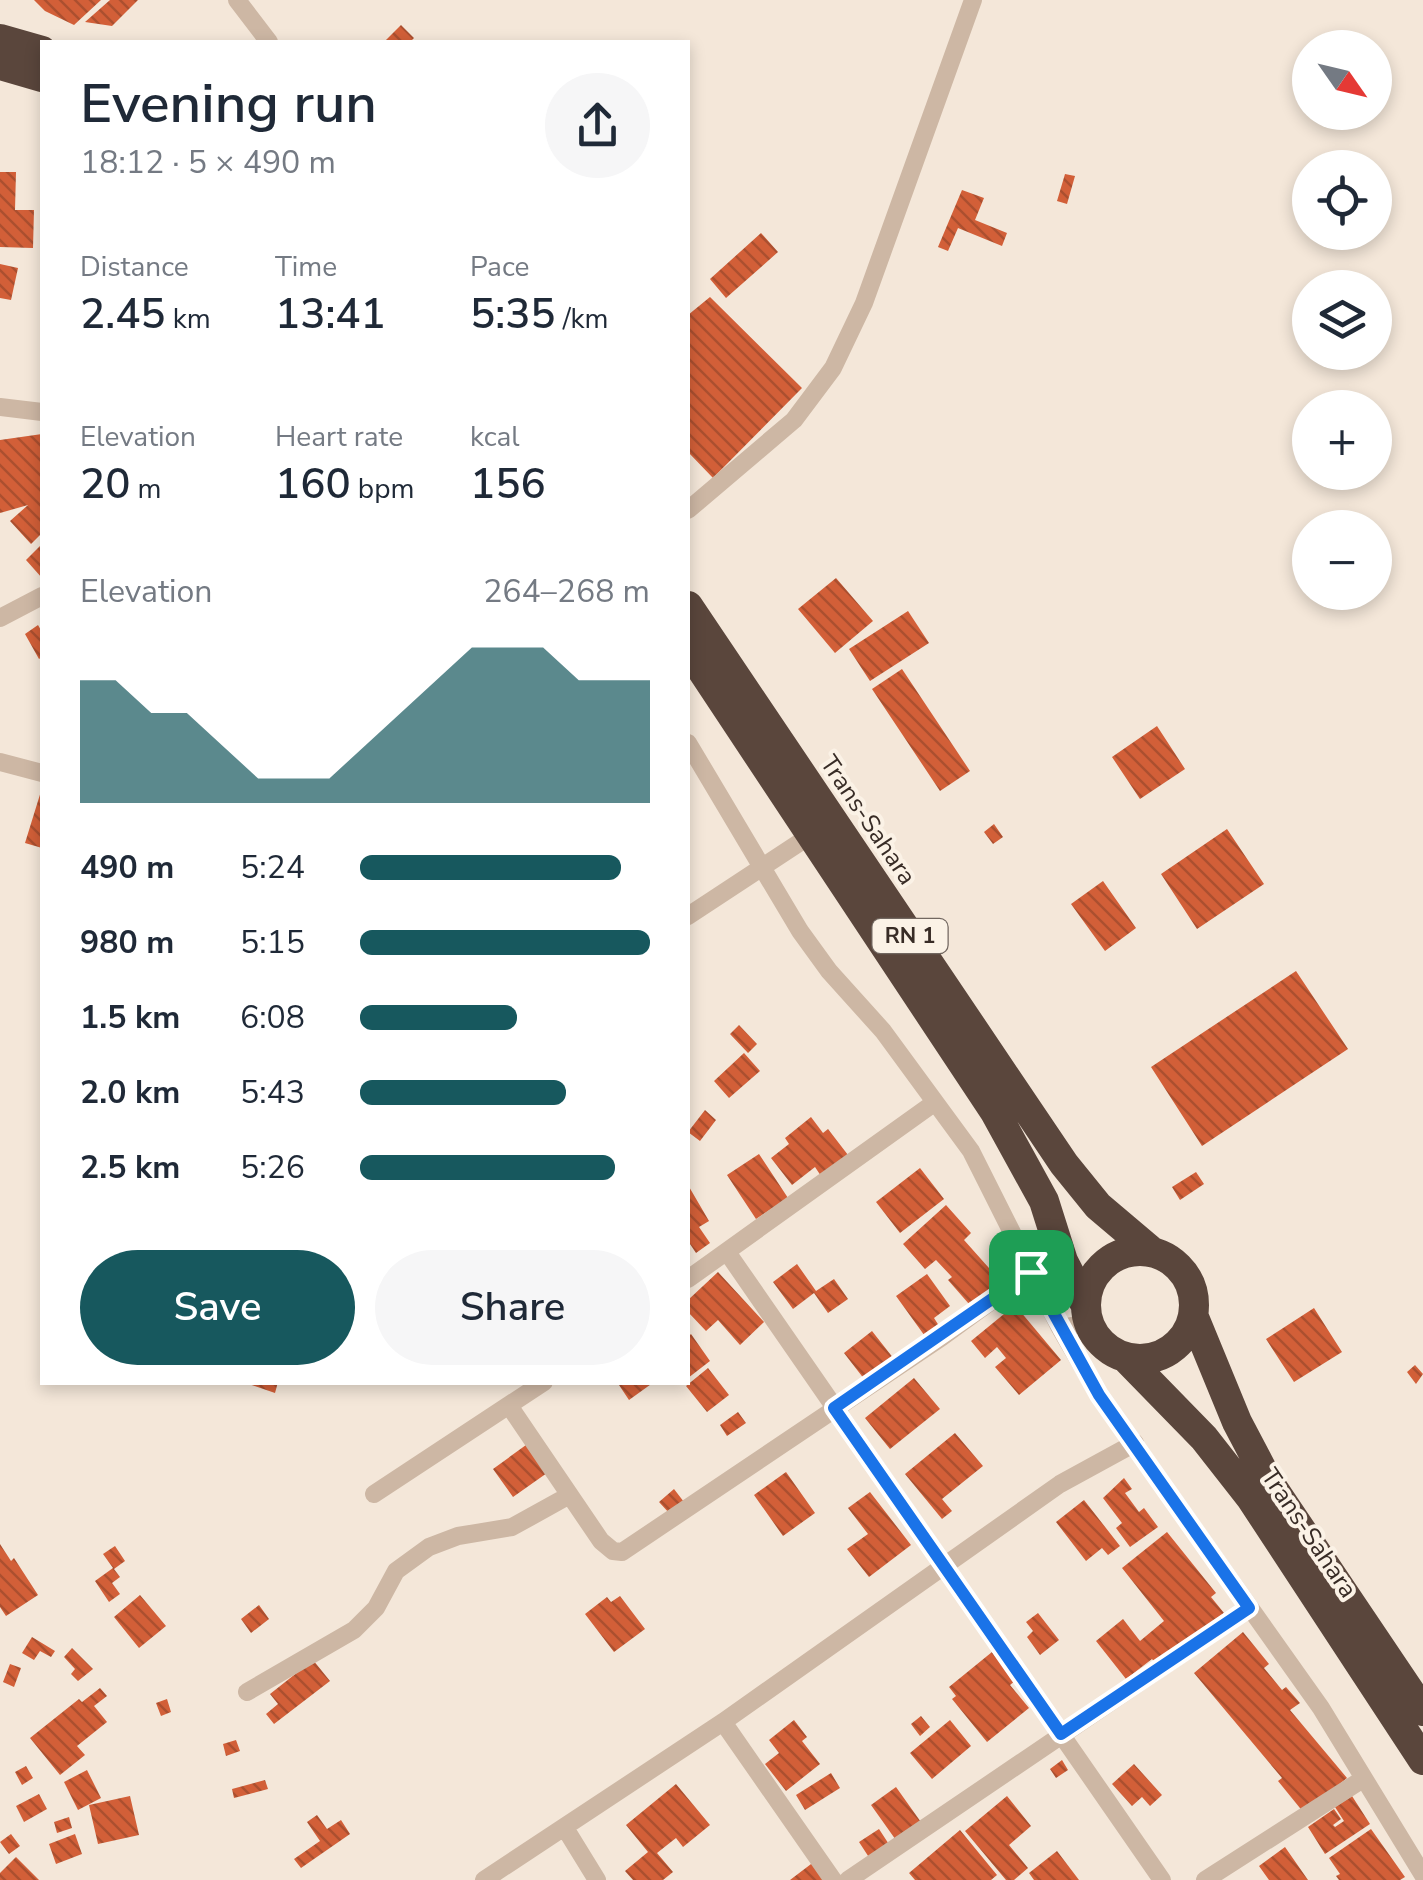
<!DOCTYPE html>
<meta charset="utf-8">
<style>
body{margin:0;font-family:"Nunito Sans",sans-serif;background:#f6f6f7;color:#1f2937;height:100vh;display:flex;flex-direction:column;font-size:38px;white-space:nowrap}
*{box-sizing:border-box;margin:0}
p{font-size:32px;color:#747a83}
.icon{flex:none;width:55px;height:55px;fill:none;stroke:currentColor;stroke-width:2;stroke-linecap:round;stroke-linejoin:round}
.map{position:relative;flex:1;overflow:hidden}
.details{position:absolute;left:40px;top:40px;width:650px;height:1345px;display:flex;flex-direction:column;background:#fff;border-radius:0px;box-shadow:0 5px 15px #0003}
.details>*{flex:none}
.needle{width:65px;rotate:124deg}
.fabs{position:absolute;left:1292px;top:30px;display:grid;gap:20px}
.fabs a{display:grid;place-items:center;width:100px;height:100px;border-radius:50%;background:#fff;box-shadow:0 5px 15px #0003;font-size:50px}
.pin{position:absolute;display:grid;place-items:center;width:85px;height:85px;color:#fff;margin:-42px;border-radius:20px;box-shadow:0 5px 15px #0006}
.round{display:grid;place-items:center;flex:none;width:105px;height:105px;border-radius:52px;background:#f6f6f7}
.headline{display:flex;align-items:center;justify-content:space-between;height:170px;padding:0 40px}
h1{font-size:55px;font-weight:600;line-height:75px}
.figures{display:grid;grid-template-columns:repeat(3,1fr);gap:15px;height:170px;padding:10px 40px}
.figures div{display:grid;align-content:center}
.figures b{font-size:42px;font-weight:600}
.figures small{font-size:28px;font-weight:400}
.figures p{font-size:28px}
.chart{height:280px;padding:20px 40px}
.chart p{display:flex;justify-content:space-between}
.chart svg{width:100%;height:180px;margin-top:10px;fill:#17585e;opacity:.7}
.cta{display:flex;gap:20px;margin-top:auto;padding:20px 40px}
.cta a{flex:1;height:115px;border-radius:60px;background:#17585e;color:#fff;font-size:40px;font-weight:600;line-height:115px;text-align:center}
.cta a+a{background:#f6f6f7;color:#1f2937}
ul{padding:0 40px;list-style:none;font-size:32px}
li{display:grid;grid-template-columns:160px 120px 1fr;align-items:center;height:75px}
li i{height:25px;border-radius:12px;background:#17585e}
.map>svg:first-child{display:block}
.building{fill:url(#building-back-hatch)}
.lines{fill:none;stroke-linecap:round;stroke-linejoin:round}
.street{stroke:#cdb7a4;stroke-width:18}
.highway{stroke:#5a463c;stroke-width:30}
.route-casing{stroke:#fff;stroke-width:20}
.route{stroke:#1a73e8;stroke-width:12}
.labels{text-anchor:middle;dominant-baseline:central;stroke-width:8;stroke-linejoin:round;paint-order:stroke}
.shield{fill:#fbf2e6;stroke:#726760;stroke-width:2.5}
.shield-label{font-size:22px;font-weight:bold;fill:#382c26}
.street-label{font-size:25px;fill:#382c26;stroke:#fbf2e6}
</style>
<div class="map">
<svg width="1423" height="1880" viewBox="0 0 1423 1880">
<defs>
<pattern id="building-back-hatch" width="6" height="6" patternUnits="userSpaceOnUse" patternTransform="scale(2.5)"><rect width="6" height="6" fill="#d25f38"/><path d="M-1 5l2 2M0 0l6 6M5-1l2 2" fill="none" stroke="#ab4f2f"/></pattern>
</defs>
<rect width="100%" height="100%" fill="#f4e7d9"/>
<!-- building -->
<path class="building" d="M34,0H101L74,25L45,11Z
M110,0H138L112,26L85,22Z
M401,25L414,38L410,42H384Z
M0,172H16L15,210H34L33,248L0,247Z
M1065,174L1075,176L1067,204L1057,201Z
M962,190L984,198L975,220L1007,233L1002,246L958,228L948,251L938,247Z
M761,233L778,252L726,298L710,279Z
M0,264L18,268L11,300L0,298Z
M710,297L802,388L713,478L688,452V315Z
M42,434V533L31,544L10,521L28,505L0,513V440Z
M42,544V578L26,560Z
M836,578L873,621L835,653L798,609Z
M908,611L929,643L870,681L849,649Z
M38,625L42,632V657L39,659L25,634Z
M902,669L970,771L940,791L872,689Z
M1157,726L1185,769L1140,799L1112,757Z
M42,788V848L25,843Z
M994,824L1003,837L993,844L984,832Z
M1227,829L1264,884L1197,929L1161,874Z
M1103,881L1136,928L1105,951L1071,904Z
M1296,971L1348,1049L1202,1146L1151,1067Z
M739,1025L757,1044L748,1053L730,1034Z
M744,1053L760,1071L729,1098L714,1081Z
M705,1110L716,1120L700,1141L688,1132Z
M811,1117L823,1133L828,1129L848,1155L821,1176L815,1167L792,1185L771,1158L789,1144L785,1138Z
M759,1154L788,1198L756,1219L727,1175Z
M920,1168L944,1199L900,1233L876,1202Z
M1196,1172L1204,1184L1180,1200L1172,1187Z
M688,1185L709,1221L699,1227L710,1243L696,1253L688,1241Z
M946,1205L971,1233L964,1240L1005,1286L976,1312L948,1280L952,1277L936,1260L925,1269L903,1244Z
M797,1264L816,1291L834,1279L848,1299L828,1313L814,1293L793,1309L773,1282Z
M718,1272L764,1322L740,1345L718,1320L706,1331L688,1312V1300Z
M927,1274L950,1306L934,1318L941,1329L927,1339L896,1296Z
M1015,1305L1061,1360L1019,1395L995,1367L1006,1358L997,1347L985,1358L971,1341Z
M1314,1308L1342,1352L1294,1382L1266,1339Z
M872,1331L894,1359L868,1384L844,1353Z
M691,1334L710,1361L688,1378V1337Z
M1415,1365L1423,1374L1416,1384L1407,1372Z
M708,1368L729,1395L707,1412L686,1386Z
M914,1378L940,1409L890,1449L865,1418Z
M243,1382H278L275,1393Z
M617,1382H654L629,1400Z
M738,1412L746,1423L727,1436L720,1425Z
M955,1433L983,1466L942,1499L952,1511L942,1519L905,1474Z
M526,1445L547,1473L513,1497L493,1469Z
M786,1472L815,1513L783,1536L754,1495Z
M1124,1478L1132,1489L1125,1493L1139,1512L1144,1508L1158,1527L1130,1547L1116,1528L1122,1523L1103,1498Z
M674,1489L684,1502L670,1514L659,1502Z
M870,1492L911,1545L869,1577L847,1549L868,1534L848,1508Z
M1084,1500L1120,1546L1108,1555L1102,1548L1086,1561L1056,1522Z
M1167,1532L1216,1593L1211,1597L1224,1613L1157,1665L1152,1659L1126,1679L1096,1641L1123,1619L1140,1641L1164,1621L1122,1568Z
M0,1544L11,1561L14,1558L38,1595L6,1616L0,1607Z
M115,1546L125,1561L114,1569L120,1577L112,1583L120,1594L109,1602L95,1581L113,1568L103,1554Z
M140,1595L166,1626L139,1648L114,1617Z
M620,1596L645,1629L614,1652L585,1614L607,1597L611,1602Z
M259,1605L269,1619L251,1633L241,1619Z
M1038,1613L1059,1640L1040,1655L1027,1637L1033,1631L1026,1622Z
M1243,1632L1269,1664L1264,1668L1282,1690L1286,1687L1300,1703L1290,1710L1347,1778L1304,1813L1278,1781L1282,1778L1194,1673Z
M32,1637L55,1651L51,1657L40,1651L34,1660L22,1653Z
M72,1648L93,1669L78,1681L71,1674L75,1669L64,1657Z
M992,1652L1015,1681L1010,1685L1029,1708L987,1742L952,1699L956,1696L949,1687Z
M313,1660L330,1681L274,1724L266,1714L278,1704L270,1694Z
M10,1664L21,1668L14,1687L3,1682Z
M100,1688L107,1696L94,1706L107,1722L77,1746L85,1755L60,1775L30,1738L79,1699L82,1702Z
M167,1699L171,1712L161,1716L156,1703Z
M921,1716L930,1727L920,1736L911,1724Z
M794,1720L807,1737L802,1741L820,1764L786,1791L765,1764L779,1753L769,1740Z
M950,1720L971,1746L932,1779L910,1753Z
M236,1740L240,1751L226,1756L223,1744Z
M1062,1760L1068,1770L1056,1778L1050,1769Z
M1134,1764L1162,1795L1150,1806L1142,1797L1132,1806L1112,1784Z
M26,1766L33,1778L22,1785L15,1772Z
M87,1770L101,1798L78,1810L64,1782Z
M831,1773L840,1788L805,1810L796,1795Z
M265,1780L268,1789L234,1798L232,1789Z
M676,1784L710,1825L683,1847L676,1838L657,1853L673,1872L663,1880H633L625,1871L648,1852L626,1825Z
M896,1787L928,1832L903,1850L871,1805Z
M39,1794L47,1809L24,1822L16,1806Z
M130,1796L139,1835L98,1844L89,1805Z
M1007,1796L1031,1826L1009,1845L1028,1868L1014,1880H1006L965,1831Z
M1352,1796L1370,1824L1325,1854L1308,1827L1334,1809L1341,1819L1333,1825L1335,1827L1344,1821L1335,1807Z
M317,1815L327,1829L341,1820L350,1834L301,1868L294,1859L320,1841L307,1822Z
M69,1817L72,1828L57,1833L54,1822Z
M879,1829L894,1852L874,1865L859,1842Z
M1371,1829L1405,1877L1400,1880H1339L1336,1876L1340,1874L1329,1858Z
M960,1830L997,1875L991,1880H915L909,1873Z
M11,1834L20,1846L9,1854L0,1842Z
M75,1834L82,1854L56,1864L49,1844Z
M1285,1847L1308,1880H1269L1259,1866Z
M1057,1851L1079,1880H1034L1029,1873Z
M16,1857L39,1880H0V1873Z
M815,1861L830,1880H790Z"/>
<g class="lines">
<!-- street -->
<path class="street" d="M237,0L269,42
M0,407L42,412
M688,510L794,420L833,368L864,303L973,0
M0,618L42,596
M688,743L800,931L829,971L883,1031L971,1151L1060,1328L1099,1395L1321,1708L1423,1875
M0,762L42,773
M688,916L811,835
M727,1252L1162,1880
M688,1279L934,1103
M1060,1328L1088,1323
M510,1407L601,1541L613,1551L622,1552L942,1337L1031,1272
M374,1494L544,1382
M247,1692L354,1630L376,1608L396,1571L429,1547L458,1536L512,1527L568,1496
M723,1722L833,1880
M565,1828L597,1880
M484,1880L723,1722L1060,1484L1135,1443
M848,1880L1249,1608
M1205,1880L1363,1779"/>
<!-- highway -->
<path class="highway" d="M0,39L42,51
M0,65L42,77
M688,606L1064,1164L1098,1206L1150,1250
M688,649L995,1112L1044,1201L1063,1261L1085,1304
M1086 1305a54 54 0 1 1 108 0a54 54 0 1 1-108 0Z
M1193,1315L1237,1422L1268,1481L1423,1711
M1125,1357L1204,1438L1251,1498L1423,1760"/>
</g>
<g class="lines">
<defs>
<path id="route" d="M1031,1272L1099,1395L1249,1608L1061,1734L834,1408Z"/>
</defs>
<!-- route casing -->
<use href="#route" class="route-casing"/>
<!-- route -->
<use href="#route" class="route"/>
</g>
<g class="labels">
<!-- shield labels -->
<rect class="shield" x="872.5" y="919" width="75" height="34" rx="8"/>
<g class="shield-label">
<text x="910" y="936">RN 1</text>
</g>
<!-- street labels -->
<g class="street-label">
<text transform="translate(868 820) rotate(56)">Trans-Sahara</text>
<text transform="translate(1309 1533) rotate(56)">Trans-Sahara</text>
</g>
</g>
</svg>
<div class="fabs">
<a><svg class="needle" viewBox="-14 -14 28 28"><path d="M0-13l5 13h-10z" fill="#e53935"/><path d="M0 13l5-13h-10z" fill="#747a83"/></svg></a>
<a><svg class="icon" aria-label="locate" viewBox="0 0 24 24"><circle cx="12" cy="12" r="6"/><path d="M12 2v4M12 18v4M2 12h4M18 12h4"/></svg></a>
<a><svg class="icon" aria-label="layers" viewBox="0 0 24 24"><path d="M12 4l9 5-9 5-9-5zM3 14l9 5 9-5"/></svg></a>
<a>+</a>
<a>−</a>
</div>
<div class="pin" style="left:1031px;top:1272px;background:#1e9e55"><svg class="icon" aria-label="arrive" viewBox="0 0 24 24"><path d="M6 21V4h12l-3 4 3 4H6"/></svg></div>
<section class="details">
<div class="headline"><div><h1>Evening run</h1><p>18:12 · 5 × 490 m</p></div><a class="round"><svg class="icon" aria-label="share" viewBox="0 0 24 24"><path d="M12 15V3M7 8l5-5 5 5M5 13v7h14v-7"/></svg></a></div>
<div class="figures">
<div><p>Distance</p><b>2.45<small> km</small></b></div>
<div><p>Time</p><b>13:41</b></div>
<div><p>Pace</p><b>5:35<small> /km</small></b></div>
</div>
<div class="figures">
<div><p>Elevation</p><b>20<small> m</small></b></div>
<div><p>Heart rate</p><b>160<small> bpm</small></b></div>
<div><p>kcal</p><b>156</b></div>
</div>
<div class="chart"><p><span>Elevation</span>264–268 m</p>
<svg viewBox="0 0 160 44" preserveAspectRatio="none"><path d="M0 44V14L10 14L20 22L30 22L40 30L50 38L60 38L70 38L80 30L90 22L100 14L110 6L120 6L130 6L140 14L150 14L160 14V44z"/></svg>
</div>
<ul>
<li><b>490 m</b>5:24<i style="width:90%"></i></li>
<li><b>980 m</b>5:15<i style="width:100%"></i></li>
<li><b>1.5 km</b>6:08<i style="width:54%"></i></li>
<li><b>2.0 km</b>5:43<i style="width:71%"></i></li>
<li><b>2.5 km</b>5:26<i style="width:88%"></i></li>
</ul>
<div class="cta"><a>Save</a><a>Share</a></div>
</section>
</div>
